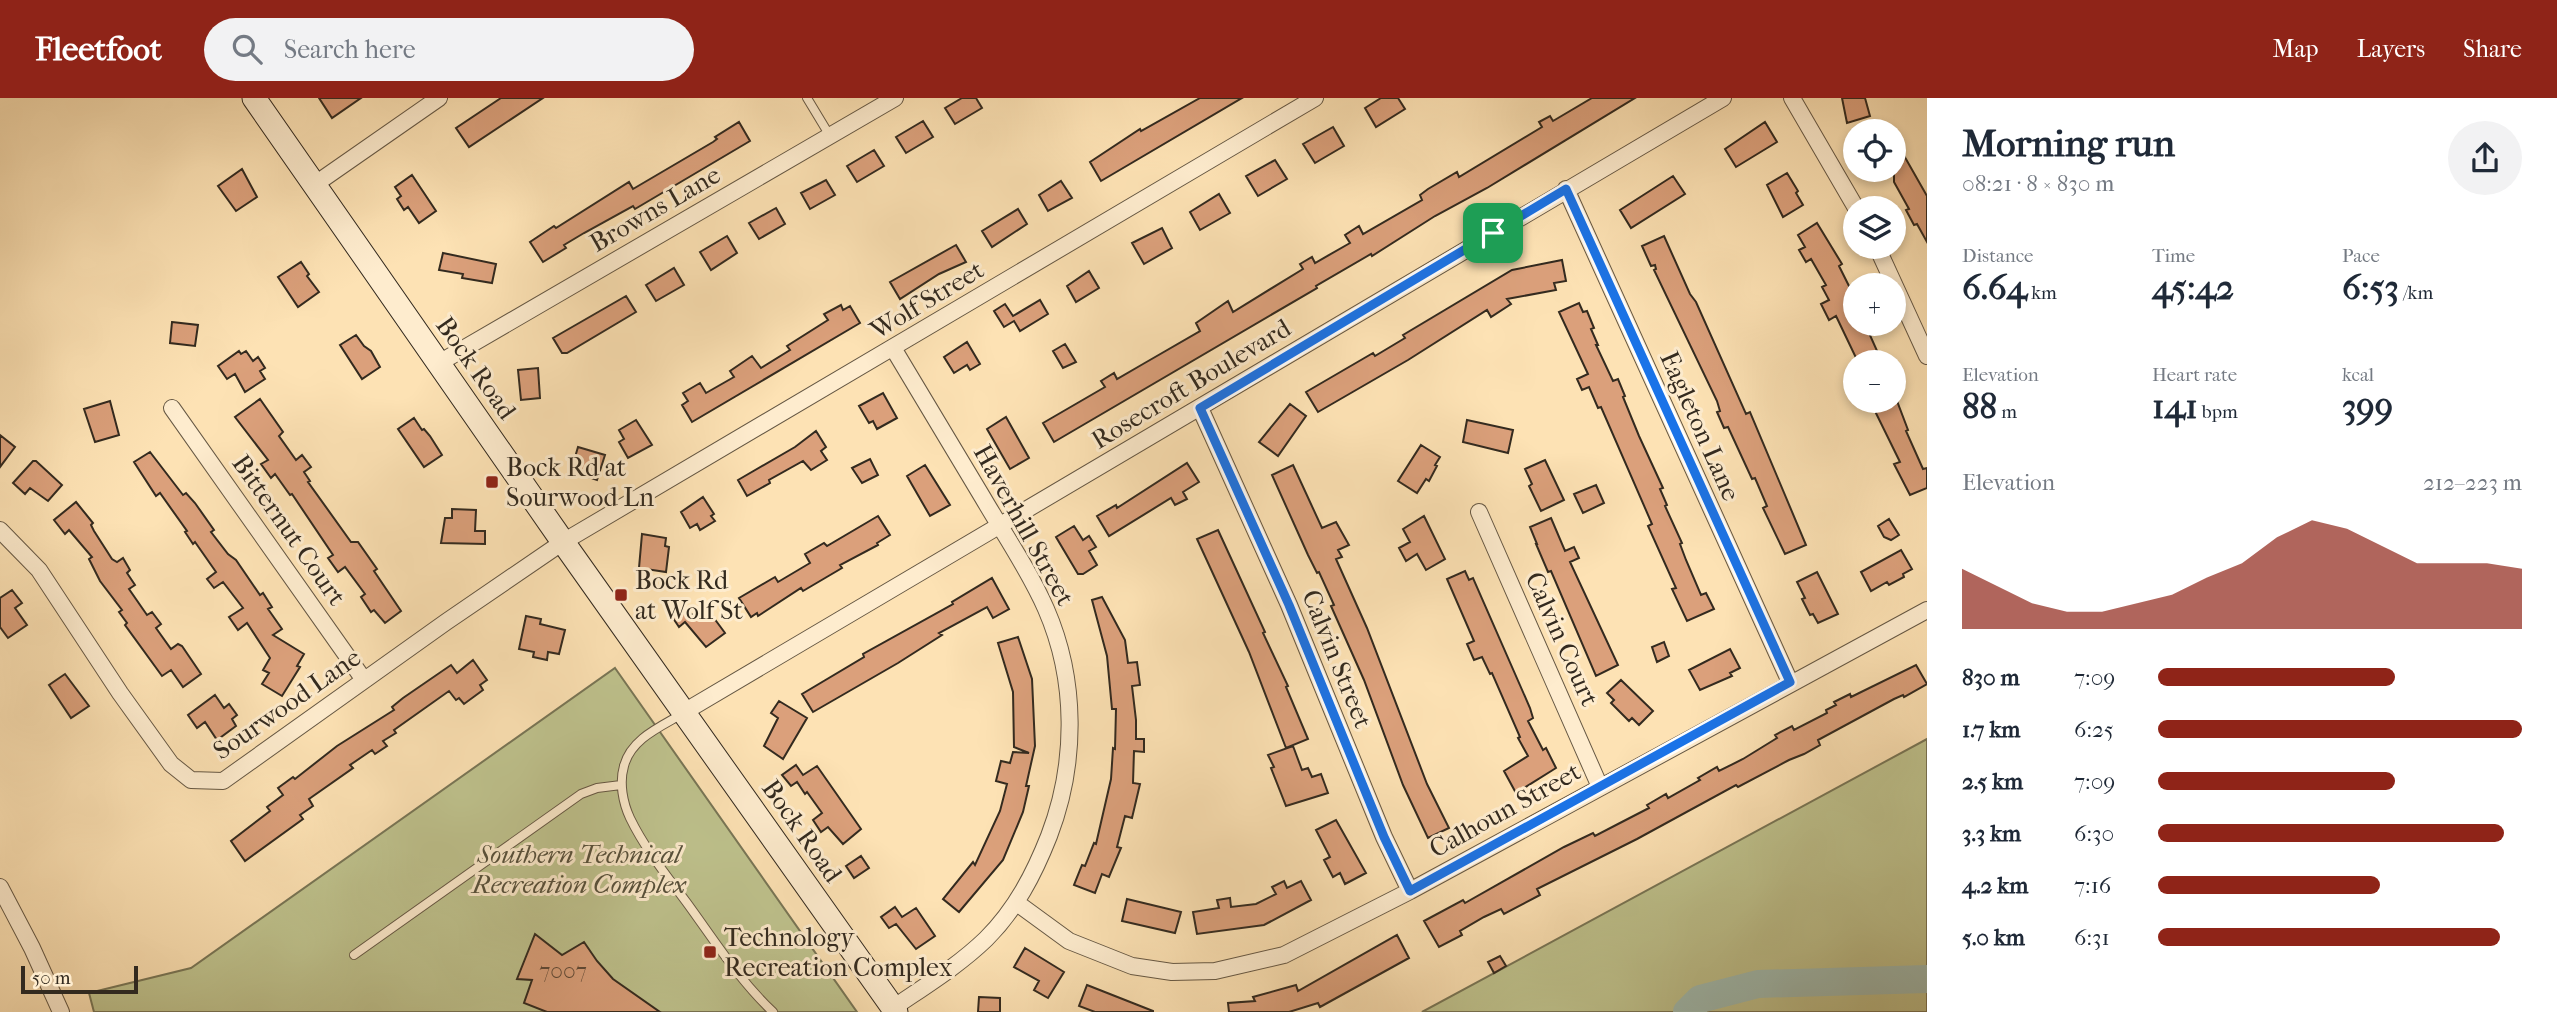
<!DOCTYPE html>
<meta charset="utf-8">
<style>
body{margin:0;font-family:"IM FELL French Canon",serif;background:#f2f2f3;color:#1f2937;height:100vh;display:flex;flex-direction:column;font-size:26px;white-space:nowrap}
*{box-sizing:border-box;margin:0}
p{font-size:23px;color:#747a83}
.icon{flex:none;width:38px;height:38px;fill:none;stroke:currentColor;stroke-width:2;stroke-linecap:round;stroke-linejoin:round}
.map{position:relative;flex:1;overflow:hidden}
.drawer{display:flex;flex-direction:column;background:#fff;width:630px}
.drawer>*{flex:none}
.controls{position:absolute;left:1843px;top:21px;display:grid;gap:14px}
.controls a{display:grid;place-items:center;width:63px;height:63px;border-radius:50%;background:#fff;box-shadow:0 4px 10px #0003;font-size:35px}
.scale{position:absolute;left:21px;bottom:18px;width:117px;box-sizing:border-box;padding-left:7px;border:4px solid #332a1f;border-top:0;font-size:19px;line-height:24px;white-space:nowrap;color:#332a1f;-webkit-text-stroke:5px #feecce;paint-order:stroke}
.pin{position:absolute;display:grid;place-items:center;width:60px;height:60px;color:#fff;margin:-30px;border-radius:14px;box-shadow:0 4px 10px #0006}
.round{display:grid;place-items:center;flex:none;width:74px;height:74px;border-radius:37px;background:#f2f2f3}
.overview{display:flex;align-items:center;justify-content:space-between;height:119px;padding:0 35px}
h1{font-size:38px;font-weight:800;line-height:52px}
.stats{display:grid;grid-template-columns:repeat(3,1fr);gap:10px;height:119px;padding:7px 35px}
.stats div{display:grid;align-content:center}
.stats b{font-size:35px;font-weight:800}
.stats small{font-size:19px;font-weight:400}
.stats p{font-size:19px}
.chart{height:196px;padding:14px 35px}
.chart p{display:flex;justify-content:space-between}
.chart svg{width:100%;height:126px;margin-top:7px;fill:#8f2418;opacity:.7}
ul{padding:0 35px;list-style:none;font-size:23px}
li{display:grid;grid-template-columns:112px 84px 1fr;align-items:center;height:52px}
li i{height:18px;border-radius:9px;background:#8f2418}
header{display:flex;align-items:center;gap:42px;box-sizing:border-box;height:98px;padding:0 35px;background:#8f2418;color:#fff}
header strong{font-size:33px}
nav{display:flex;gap:38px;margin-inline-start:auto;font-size:24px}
.search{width:490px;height:63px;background:#f2f2f3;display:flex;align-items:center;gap:18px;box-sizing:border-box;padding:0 24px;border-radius:38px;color:#747a83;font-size:26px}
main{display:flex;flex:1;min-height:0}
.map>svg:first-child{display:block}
.green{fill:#bfc38e;stroke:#797656;stroke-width:2}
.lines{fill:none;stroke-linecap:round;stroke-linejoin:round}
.river{stroke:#a0bdb3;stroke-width:28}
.building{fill:#dba07b;stroke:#332a1f;stroke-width:2}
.lane-casing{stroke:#665844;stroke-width:10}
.street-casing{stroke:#665844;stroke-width:18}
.secondary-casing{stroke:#332a1f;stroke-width:25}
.lane{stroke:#feecce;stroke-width:8}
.street{stroke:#feecce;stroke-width:16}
.secondary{stroke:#feecce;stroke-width:23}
.route-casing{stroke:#fff;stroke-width:14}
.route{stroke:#1a73e8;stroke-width:9}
.poi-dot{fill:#8f2418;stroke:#feecce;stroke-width:2.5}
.labels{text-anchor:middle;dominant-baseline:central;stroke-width:6;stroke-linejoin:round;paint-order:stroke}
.number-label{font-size:23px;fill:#5d4836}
.street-label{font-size:26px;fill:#332a1f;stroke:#feecce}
.poi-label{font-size:26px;fill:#332a1f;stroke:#feecce;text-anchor:start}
.park-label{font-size:26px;font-style:italic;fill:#56503b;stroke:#feecce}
</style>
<header>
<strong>Fleetfoot</strong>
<div class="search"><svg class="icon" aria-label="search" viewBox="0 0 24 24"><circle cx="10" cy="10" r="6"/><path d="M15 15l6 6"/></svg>Search here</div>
<nav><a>Map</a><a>Layers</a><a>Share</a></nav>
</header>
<main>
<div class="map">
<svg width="1927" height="914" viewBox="0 0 1927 914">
<rect width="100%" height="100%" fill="#fde2b4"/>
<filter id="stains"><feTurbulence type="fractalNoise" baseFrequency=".00286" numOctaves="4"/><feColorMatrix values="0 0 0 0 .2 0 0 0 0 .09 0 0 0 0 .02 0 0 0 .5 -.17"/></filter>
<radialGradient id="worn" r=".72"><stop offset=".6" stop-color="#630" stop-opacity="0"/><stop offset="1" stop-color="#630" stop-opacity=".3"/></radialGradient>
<!-- green -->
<path class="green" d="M615,570L857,914H94L89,895L191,870Z
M1927,641V914H1422Z"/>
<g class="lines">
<!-- river -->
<path class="river" d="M1687,914L1700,901L1758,886L1927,881"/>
</g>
<!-- building -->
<path class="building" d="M319,0H361L332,20Z
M501,0H543L469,49L456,30Z
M962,0H976L982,10L955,26L945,10Z
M1200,0H1242L1101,83L1090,64L1140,31L1141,33Z
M1381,0H1398L1405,11L1376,29L1365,10Z
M1592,0H1635L1487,90L1435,118L1372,158L1371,156L1316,188L1317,190L1054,344L1043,325L1105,289L1101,283L1114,275L1117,281L1143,266L1200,233L1196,225L1228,203L1233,214L1303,171L1300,166L1312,159L1315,165L1350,145L1345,137L1359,128L1363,136L1422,102L1420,97L1428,91L1457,74L1459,79L1542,29L1539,24L1550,18L1553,23Z
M1842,0H1865L1870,18L1847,25Z
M923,23L933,39L906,55L896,39Z
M739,24L750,43L635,111L633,108L584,135L564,147L566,150L543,164L530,144L554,128L556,130L629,84L633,91L713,44L717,41L715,39Z
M1765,24L1777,44L1736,69L1725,51Z
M1333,29L1344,48L1315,65L1303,46Z
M1894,40L1927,98V144L1917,126L1914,127L1906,112L1909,111L1894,84Z
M874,52L884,68L857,84L847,68Z
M1275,62L1287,81L1258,98L1246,78Z
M242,71L257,99L236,113L218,88Z
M1787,75L1798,93L1796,95L1803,107L1783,119L1767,87Z
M412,77L436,113L419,125L408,109L404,112L397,101L401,98L395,89Z
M1673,78L1685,96L1631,130L1620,112Z
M826,82L835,97L810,111L801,95Z
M1061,83L1072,100L1048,113L1039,97Z
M1219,96L1230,115L1200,132L1190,114Z
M776,110L785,126L759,141L749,125Z
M1018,111L1027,126L992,149L982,133Z
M1817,125L1842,166L1839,168L1855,200V226H1865L1882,264H1858L1836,218L1829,222L1821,206L1829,202L1822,189L1826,187L1811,161L1806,164L1799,152L1805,149L1798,137Z
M1162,130L1172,150L1144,166L1132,145Z
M727,138L737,155L711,172L700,154Z
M1664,138L1690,196L1696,204L1746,316L1750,314L1806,447L1785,456L1763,410L1767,408L1755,380L1752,381L1728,329L1724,330L1717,314L1720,313L1717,303L1654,172L1656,171L1655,167L1651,168L1642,148Z
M956,147L966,164L939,176L900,201L890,184Z
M443,155L496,166L492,185L462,180L463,176L439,172Z
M1562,162L1566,183L1554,185L1556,192L1507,201L1511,206L1491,219L1487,212L1408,262L1318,314L1306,294L1373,255L1375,258L1405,240L1403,237L1512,172Z
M301,164L309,176L307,178L319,194L298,209L278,179Z
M674,170L684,187L656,203L646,187Z
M1089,173L1099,190L1076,204L1067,188Z
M626,198L636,214L567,255H562L553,240Z
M1040,202L1048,216L1020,233L1014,223L1004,229L994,213L1005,206L1013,218Z
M1579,205L1583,214L1587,213L1594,230L1591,231L1598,247H1596L1613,283L1618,281L1625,298L1623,299L1639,338L1663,390L1660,391L1667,407L1665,408L1682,445L1680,446L1686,462L1701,497L1706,495L1714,511L1687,523L1672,491L1676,490L1648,428L1652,426L1601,309L1598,310L1589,289L1582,292L1577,281L1588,276L1559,214Z
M841,207L843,212L850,208L860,225L692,324L682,307L688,303L683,295L700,285L706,295L734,279L730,273L752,258L761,270L790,252L787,248L828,222L824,216Z
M172,224L198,227L195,248L170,245Z
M356,237L364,248L371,253L380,269L362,281L340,247Z
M967,244L980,266L970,272L967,267L954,275L944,259Z
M1065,246L1076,264L1063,270L1053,253Z
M239,253L241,256L246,253L253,263L258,259L265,270L260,273L265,281L245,294L235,276L227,281L218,268Z
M538,270L540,300L521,302L518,272Z
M883,295L897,320L877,331L873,323L869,325L859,308Z
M260,301L283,334L279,338L296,362L302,357L311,369L304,374L310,383L308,384L351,444H358L377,471L374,473L401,513L385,525L374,512L371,514L361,499L365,496L345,469L338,474L328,460L333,457L292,396L290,397L275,376L271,380L261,366L268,362L235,319Z
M110,303L119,337L95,344L84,311Z
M1870,303H1897L1908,332L1906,333L1923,371L1927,370V390L1910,397L1894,366L1900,364Z
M1290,306L1306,318L1278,358L1259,344Z
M1006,319L1029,360L1010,371L987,331Z
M414,320L422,332L424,331L430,338L442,357L424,369L398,331Z
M636,322L652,347L628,360L619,344L624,341L619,332Z
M1467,322L1513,332L1508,355L1463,344Z
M816,333L826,349L821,353L827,362L811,372L803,363L769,382L770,385L747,398L738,382L795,349Z
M0,337L15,349L0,369Z
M1421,347L1440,359L1435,367L1437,368L1429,383L1426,381L1417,395L1398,383Z
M578,349L605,357L597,382L571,373Z
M150,354L183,397L186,395L195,405L214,432L211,434L228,456L236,462L260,497L263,495L272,509L268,511L282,531L273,537L304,556L297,568L300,569L282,598L262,586L269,575L263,572L270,560L247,525L238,532L229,519L243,510L223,484L214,490L207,481L216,474L195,444L193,446L185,434L187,433L160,395L156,398L134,364Z
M870,361L878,377L862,385L852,370Z
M1545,362L1564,402L1541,413L1529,388L1532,386L1525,371Z
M33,363H36L62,387L48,403L30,390L25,396L13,385Z
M1187,365L1199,384L1183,394L1187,401L1175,407L1171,400L1109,438L1097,418L1116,407L1117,410Z
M925,367L950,407L930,418L907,378Z
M1293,367L1322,430L1336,424L1349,447L1338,452L1342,459L1336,461L1367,530L1427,686L1449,730L1428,740L1403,687L1364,582L1331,508L1334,507L1319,474L1317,475L1308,457L1272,377Z
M1596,387L1604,405L1583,415L1574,396Z
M703,399L714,416L711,418L715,423L700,432L697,426L690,430L681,414Z
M76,404L93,425L91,427L94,433L112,461L117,464L123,460L130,472L127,475L135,487L129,491L147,517L152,514L161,526L156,530L171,551L178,546L182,548L201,576L183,589L171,572L162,578L125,527L127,525L119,514L122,512L100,483L89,461L92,459L69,432L65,436L54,422Z
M452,411L476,412L475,433H485V446L441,445L445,420H452Z
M878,418L890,437L877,445L878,447L840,467L842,470L803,493L801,490L758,518L757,515L751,519L739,500L775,479L778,484L810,465L805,456L824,445L827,448Z
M1424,418L1445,461L1426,472L1417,456L1406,463L1399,450L1410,444L1403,431Z
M1551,420L1565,453L1574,449L1579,460L1570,464L1618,567L1596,578L1551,473L1548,474L1536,446H1537L1530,429Z
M1889,421L1899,437L1891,442L1884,439L1878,428Z
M1074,428L1083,442L1089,438L1096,449L1089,453L1097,467L1083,476H1078L1056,439Z
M1218,432L1265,534L1263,535L1288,588L1286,589L1308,641L1286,650L1249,554L1197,441Z
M642,436L666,440L665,448L669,449L666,474L639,470Z
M1901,452L1912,471L1903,476L1904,479L1889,487L1887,484L1871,493L1861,474Z
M1465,473L1469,482L1473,480L1530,610L1533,620L1528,623L1543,652L1546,650L1556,670L1516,695L1504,673L1528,658L1518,640L1520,639L1492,575L1490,576L1482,559L1474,562L1467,546L1474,543L1447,481Z
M1817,474L1838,516L1818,525L1813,516L1810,517L1802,501L1805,500L1797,484Z
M992,480L1009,511L993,520L987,509L939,535L942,537L898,565L813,614L802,596L864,559L863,556L953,506L952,504Z
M12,492L22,505L15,510L27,527L8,540L0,529V500Z
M1102,499L1125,542L1128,565L1137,564L1140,587L1132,588L1136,622V641H1144V654L1134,653L1133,685L1140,686L1132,720L1125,718L1117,749L1121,750L1109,779L1102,776L1095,795L1074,787L1082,767L1085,768L1094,745L1096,746L1111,681L1113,650L1115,651L1116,611H1112L1107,558L1092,502Z
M684,507L692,517L705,508L725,535L706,549L685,524L679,529L671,517Z
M526,518L541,521L540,526L565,532L559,556L548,554L547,562L533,559L534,554L519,551Z
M1018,539L1032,581L1035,648L1026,688H1029L1023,714L1003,762L959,814L943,801L973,764L975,767L1000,713L1007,686L996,683L1001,663L1010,665L1013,654L1029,655L1014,649L1013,594L998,545Z
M1664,544L1669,558L1657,564L1652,549Z
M1730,551L1740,570L1730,575L1732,578L1700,592L1689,572Z
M473,562L487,582L480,587L483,592L464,606L459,600L456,602L449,593L394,632L396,635L383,643L387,648L375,656L372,652L350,667L353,670L309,701L313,708L300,717L303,721L245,763L231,743L270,713L267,709L283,697L278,690L293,679L295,681L337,648L394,612L392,609L403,600L451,567L457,575Z
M1916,567L1927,586L1904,599L1903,597L1894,601L1818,642L1820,647L1804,656L1789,662L1738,689L1736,687L1637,741L1537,791L1540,797L1504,816L1501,811L1484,819L1460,833L1462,837L1439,849L1424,823L1463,802L1465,805L1564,749L1593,735L1595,738L1618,726L1649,710L1647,707L1666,696L1668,700L1700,682L1698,680L1717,669L1719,673L1743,661L1777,640L1775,637L1792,628L1794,632L1827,615L1826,612L1836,607L1834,604L1850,596L1851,599Z
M65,576L89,608L71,620L49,587Z
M1621,582L1653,613L1639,627L1632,620L1629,623L1611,605L1614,602L1607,595Z
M215,597L224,610L229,606L237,617L232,621L236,628L217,642L205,624L197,630L188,617Z
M779,603L807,620L783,661L764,648L778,620L771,615Z
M1293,648L1302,672L1308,670L1312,679L1321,676L1328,695L1286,708L1271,670L1274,669L1268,657Z
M796,667L803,677L817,668L861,731L843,746L828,729L821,734L813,722L822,715L807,694L805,696L797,684L791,688L782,677Z
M1336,722L1366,775L1345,786L1340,775L1333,779L1324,762L1330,759L1316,732Z
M861,758L869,770L854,780L846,768Z
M1284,783L1287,790L1301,783L1311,802L1264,827L1197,836L1193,814L1219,810L1217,802L1230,800L1231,809L1256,806L1276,796L1272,789Z
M1127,801L1181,814L1175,835L1122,823Z
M895,809L902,819L916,810L935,838L916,851L896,826L889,830L881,819Z
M535,836L562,857L584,844L597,863L613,881L660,914H547L524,905L532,882L517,881Z
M1397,837L1409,860L1320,909L1318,905L1289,914H1229L1228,905L1255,903L1253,899L1296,887L1298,893Z
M1025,850L1064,874L1048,900L1034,892L1039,883L1014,869Z
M1500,858L1506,868L1494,875L1488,864Z
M1087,887L1153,913V914H1095L1079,908Z
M979,899L1000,900V914H978Z"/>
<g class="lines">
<defs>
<path id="lane" d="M807,0L830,38
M682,616C660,629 631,641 624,668C619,685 623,705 630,720C645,751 667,778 687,805C714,842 739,882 773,914
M354,857L581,696L597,690L621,687"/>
<path id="street" d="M1792,0L1856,110
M314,87L439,0
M1566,91L1790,584
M1877,149L1927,258
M893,250C923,300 953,350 983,400C1004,436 1029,472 1046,511C1077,582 1077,665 1049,738C1034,776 1016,811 986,841C958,868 925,888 893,910
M439,265L895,0
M172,310L364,582
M1200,310L1289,507L1384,739L1410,793
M1479,414L1600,689
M0,432L39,472L120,595L171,666L191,682L223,683L446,524L563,444L1315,0
M684,614L1723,0
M0,789L32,850L61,914
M1017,805L1069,843L1132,868L1172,874L1215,873L1284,857L1410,793L1927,512"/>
<path id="secondary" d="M254,0L563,444L896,914"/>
</defs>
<!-- lane casing -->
<use href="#lane" class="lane-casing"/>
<!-- street casing -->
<use href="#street" class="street-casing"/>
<!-- secondary casing -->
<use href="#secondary" class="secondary-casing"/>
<!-- lane -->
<use href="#lane" class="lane"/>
<!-- street -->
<use href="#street" class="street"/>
<!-- secondary -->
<use href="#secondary" class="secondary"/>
</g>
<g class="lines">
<defs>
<path id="route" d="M1566,91L1790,584L1410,793L1384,739L1289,507L1200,310Z"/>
</defs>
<!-- route casing -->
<use href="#route" class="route-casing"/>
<!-- route -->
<use href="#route" class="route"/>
</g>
<!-- markers -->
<g class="poi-dot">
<rect x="485" y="377" width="14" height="14" rx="3.5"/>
<rect x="614" y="490" width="14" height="14" rx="3.5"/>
<rect x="703" y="847" width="14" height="14" rx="3.5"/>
</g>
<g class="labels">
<!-- number labels -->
<g class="number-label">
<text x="563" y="872">7007</text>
</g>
<!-- street labels -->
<g class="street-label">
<text transform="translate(655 111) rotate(-30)">Browns Lane</text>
<text transform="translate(927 202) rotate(-31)">Wolf Street</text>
<text transform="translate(476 270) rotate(55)">Bock Road</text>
<text transform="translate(1191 286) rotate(-31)">Rosecroft Boulevard</text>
<text transform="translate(1700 328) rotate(66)">Eagleton Lane</text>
<text transform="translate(1024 427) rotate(61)">Haverhill Street</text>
<text transform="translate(289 432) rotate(55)">Bitternut Court</text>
<text transform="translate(1562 541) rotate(66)">Calvin Court</text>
<text transform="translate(1337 561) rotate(68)">Calvin Street</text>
<text transform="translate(287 606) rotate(-35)">Sourwood Lane</text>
<text transform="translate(1505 712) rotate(-29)">Calhoun Street</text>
<text transform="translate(802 733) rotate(55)">Bock Road</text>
</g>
<!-- poi labels -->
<g class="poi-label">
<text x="506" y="369">Bock Rd at<tspan x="506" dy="30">Sourwood Ln</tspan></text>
<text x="635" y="482">Bock Rd<tspan x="635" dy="30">at Wolf St</tspan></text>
<text x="724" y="839">Technology<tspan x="724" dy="30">Recreation Complex</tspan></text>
</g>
<!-- park labels -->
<g class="park-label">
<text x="579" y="756">Southern Technical<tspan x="579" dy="30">Recreation Complex</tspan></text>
</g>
</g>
<rect width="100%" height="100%" filter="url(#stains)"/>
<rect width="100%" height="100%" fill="url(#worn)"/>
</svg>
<div class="controls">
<a><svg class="icon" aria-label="locate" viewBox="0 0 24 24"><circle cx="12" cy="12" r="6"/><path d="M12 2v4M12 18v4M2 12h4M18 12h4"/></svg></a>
<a><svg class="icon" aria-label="layers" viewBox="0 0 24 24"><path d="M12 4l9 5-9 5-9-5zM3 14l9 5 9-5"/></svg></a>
<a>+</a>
<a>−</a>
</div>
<div class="scale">50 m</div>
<div class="pin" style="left:1493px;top:135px;background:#1e9e55"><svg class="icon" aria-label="arrive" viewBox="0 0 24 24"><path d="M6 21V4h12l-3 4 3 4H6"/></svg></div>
</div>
<section class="drawer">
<div class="overview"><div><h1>Morning run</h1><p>08:21 · 8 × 830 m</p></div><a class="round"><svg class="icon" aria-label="share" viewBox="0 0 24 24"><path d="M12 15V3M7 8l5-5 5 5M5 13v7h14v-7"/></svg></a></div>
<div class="stats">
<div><p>Distance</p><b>6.64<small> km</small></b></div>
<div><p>Time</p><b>45:42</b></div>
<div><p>Pace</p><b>6:53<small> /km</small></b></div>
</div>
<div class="stats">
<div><p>Elevation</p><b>88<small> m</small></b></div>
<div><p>Heart rate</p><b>141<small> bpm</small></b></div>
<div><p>kcal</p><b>399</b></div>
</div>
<div class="chart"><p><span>Elevation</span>212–223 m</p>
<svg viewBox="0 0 160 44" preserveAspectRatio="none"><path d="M0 44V23L10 29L20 35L30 38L40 38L50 35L60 32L70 26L80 21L90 12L100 6L110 9L120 15L130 21L140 21L150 21L160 23V44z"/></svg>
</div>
<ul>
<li><b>830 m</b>7:09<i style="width:65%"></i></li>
<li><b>1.7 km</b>6:25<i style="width:100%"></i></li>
<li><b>2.5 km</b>7:09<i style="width:65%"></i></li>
<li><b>3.3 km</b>6:30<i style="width:95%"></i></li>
<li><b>4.2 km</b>7:16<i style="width:61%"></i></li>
<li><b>5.0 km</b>6:31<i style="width:94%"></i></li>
</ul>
</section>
</main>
